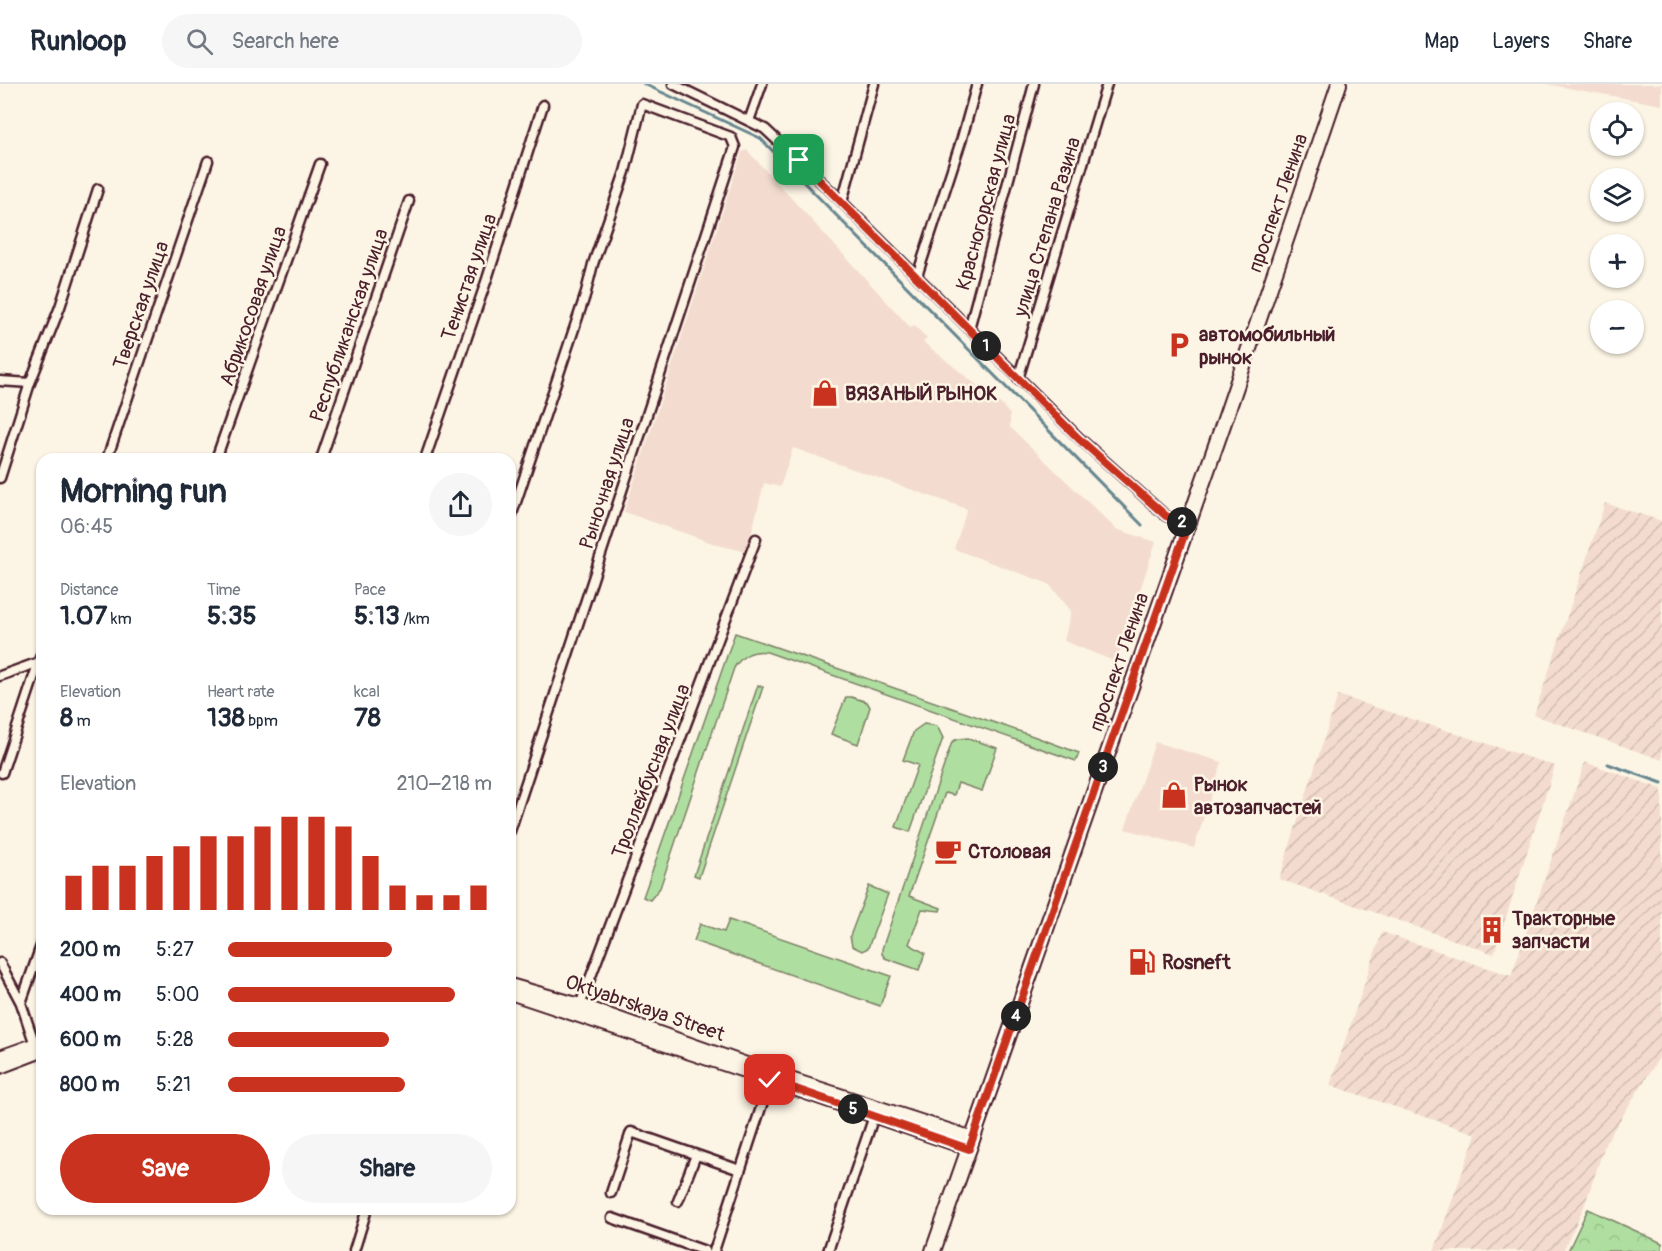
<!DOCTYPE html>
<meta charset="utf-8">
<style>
body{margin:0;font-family:Pangolin,sans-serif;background:#f6f6f7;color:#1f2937;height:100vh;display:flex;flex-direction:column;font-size:22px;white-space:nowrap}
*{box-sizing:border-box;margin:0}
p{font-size:20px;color:#747a83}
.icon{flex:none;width:33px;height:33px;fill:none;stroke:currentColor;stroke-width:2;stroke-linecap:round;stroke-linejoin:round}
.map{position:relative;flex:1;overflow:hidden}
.panel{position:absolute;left:36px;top:369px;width:480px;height:762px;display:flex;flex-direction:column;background:#fff;border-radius:18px;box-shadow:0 2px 4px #0004}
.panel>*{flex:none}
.tools{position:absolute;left:1590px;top:18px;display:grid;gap:12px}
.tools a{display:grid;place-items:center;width:54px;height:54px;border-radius:50%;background:#fff;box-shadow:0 2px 4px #0004;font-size:30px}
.pin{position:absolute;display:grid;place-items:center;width:51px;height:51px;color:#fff;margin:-26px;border-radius:12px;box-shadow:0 3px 9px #0006}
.km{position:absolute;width:30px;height:30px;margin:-15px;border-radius:50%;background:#222;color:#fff;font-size:16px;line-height:30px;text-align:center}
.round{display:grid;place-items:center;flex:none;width:63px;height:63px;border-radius:32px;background:#f6f6f7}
.summary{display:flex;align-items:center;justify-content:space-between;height:102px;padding:0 24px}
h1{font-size:33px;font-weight:700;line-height:45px}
.metrics{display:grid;grid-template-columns:repeat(3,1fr);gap:9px;height:102px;padding:6px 24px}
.metrics div{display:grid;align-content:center}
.metrics b{font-size:26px;font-weight:700}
.metrics small{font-size:16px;font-weight:400}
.metrics p{font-size:16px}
.chart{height:168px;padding:12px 24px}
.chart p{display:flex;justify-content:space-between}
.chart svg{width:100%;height:108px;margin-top:6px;stroke:#c8321e;stroke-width:6}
.button{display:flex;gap:12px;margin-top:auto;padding:12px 24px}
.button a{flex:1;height:69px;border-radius:36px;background:#c8321e;color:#fff;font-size:24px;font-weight:700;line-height:69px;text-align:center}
.button a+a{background:#f6f6f7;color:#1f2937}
ul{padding:0 24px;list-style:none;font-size:20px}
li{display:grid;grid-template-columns:96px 72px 1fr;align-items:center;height:45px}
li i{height:15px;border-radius:8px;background:#c8321e}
header{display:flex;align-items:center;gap:36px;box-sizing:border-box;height:84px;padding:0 30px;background:#fff;border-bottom:2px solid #e0e1e3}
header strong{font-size:28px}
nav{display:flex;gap:33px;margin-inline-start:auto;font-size:21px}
.search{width:420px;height:54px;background:#f6f6f7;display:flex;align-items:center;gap:15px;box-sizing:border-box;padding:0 21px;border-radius:33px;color:#747a83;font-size:22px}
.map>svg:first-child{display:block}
.built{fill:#f3dccf}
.industrial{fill:url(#industrial-furrows)}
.grass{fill:#afdfa0;stroke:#7c7f66;stroke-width:1.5}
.forest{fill:url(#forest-crowns);stroke:#7c7f66;stroke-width:1.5}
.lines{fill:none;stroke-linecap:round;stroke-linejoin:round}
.stream{stroke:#668690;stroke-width:3}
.street-casing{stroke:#4a1f2b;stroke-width:13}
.secondary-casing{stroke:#4a1f2b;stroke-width:16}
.primary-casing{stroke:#4a1f2b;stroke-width:18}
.street{stroke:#fcf5e5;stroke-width:8}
.secondary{stroke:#fcf5e5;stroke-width:12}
.primary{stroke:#fcf5e5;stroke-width:14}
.route-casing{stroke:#fff;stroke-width:12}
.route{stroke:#c8321e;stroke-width:8}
.labels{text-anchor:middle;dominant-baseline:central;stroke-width:5;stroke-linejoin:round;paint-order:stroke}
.street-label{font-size:20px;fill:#4a1f2b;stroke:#fcf5e5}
.poi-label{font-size:20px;font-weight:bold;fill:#4a1f2b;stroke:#fcf5e5;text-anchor:start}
</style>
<header>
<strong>Runloop</strong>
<div class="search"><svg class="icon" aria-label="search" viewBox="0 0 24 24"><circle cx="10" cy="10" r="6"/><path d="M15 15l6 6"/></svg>Search here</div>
<nav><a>Map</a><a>Layers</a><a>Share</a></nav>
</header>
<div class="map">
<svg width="1662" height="1167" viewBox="0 0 1662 1167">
<defs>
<pattern id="industrial-furrows" width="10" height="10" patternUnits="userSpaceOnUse" patternTransform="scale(1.5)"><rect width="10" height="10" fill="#f3dccf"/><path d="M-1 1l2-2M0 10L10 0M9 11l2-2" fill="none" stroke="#d2bcb2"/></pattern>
<pattern id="forest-crowns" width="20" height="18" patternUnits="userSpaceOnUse" patternTransform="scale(1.5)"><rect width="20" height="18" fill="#afdfa0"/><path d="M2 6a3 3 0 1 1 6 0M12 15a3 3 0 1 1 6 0" fill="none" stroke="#98bf8a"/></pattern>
</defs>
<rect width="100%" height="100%" fill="#fcf5e5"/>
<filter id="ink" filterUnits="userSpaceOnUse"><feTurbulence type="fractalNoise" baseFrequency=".0167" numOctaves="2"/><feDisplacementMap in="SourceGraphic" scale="12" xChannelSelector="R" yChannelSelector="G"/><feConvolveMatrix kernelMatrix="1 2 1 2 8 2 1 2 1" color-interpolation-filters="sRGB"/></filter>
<g filter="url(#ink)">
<!-- built -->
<path class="built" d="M1546,0H1662V21Z
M747,66L911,244L914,241L927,254L923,258L1003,322L1010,331V343L1116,445L1156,458L1116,578L1064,557L1071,527L1049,500L954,465L967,425L793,364L780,403L764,399L747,468L718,461L624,428L742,68Z
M1155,658L1222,678L1194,764L1125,745Z"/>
<!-- industrial -->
<path class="industrial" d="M1605,419L1662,437V676L1534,631Z
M1338,611L1555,682L1494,870L1279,795Z
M1585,678L1662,705V969L1606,1058L1584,1123L1563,1167H1434L1476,1050L1330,1001L1382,848L1511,892Z"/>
<!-- grass -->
<path class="grass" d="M735,549L1033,652L1079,669L1076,677L767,568C752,566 742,571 734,584L660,804L650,816L643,813Z
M758,601L763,603L699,793L694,791Z
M846,613H851L867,618L870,623L858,660L831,650Z
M924,640L937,642L943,654L910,748L896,743L918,681L903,676L914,647Z
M968,654L997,664L982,707L958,699L954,711L945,709L909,812L941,824L940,827L922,825L909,860L925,869L919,886L885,874L882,870V865L952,658L957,655Z
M869,802L888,810L868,864L862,867L852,862L850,852Z
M729,836L891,892L880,922L694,857L700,840L724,848Z"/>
<!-- forest -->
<path class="forest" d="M1588,1125L1662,1159V1167H1568Z"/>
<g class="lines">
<!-- stream -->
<path class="stream" d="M644,0L760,54L1142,441
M1608,680L1662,699"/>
<defs>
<path id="street" d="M673,0L765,45L833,109L1078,353L1166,432L1188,440
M749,37L762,0
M842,118L874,0
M917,192L962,54L977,0
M969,245L1034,0
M1018,295L1107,0
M0,297L30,299
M107,375L208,77
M216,375L320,80
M321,375L409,117
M425,375L487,195L543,21
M0,394L30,299L60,223L98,105
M510,436L585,212L593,180L625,88L642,20L731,53L735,63L510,747
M0,592L39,578
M2,689L42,568
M0,879L21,919L36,964
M21,919L42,859
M579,924L756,455
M611,1109L631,1048L740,1086
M678,1117L696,1071
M612,1134L705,1167
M354,1167L367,1125
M714,1167L770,996
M828,1167L874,1032"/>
<path id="secondary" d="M510,901L580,921L772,989L973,1054
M510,909L747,988
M0,973L42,958
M0,983L42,967
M774,998L969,1065"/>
<path id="primary" d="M933,1167L1223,341L1339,0"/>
</defs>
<!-- street casing -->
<use href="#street" class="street-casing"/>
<!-- secondary casing -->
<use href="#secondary" class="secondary-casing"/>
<!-- primary casing -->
<use href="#primary" class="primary-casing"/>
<!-- street -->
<use href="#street" class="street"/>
<!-- secondary -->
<use href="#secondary" class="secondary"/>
<!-- primary -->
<use href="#primary" class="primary"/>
</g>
</g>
<g class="lines" filter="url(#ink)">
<defs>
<path id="route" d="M770,996L969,1065L1188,440L1166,432L1078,354L799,76"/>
</defs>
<!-- route casing -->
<use href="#route" class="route-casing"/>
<!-- route -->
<use href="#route" class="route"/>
</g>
<!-- icons -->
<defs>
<symbol id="parking-bare" viewBox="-9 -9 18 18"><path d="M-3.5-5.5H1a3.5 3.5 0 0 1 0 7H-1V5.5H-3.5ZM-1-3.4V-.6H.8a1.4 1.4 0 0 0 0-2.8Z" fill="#c8321e" stroke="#fcf5e5" stroke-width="2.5" paint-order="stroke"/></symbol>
<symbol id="shop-bare" viewBox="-9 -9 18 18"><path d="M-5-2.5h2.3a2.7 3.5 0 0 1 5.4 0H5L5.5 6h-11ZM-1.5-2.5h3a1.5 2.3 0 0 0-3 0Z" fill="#c8321e" stroke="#fcf5e5" stroke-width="2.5" paint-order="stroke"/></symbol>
<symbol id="cafe-bare" viewBox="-9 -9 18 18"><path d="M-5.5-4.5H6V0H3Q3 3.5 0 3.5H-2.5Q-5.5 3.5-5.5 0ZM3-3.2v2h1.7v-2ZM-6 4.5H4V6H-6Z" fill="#c8321e" stroke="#fcf5e5" stroke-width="2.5" paint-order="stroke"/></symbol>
<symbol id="building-bare" viewBox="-9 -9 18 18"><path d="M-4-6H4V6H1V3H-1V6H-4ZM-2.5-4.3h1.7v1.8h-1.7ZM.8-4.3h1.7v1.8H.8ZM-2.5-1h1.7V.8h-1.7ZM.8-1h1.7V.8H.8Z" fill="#c8321e" stroke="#fcf5e5" stroke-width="2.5" paint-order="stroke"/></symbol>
<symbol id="fuel-bare" viewBox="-9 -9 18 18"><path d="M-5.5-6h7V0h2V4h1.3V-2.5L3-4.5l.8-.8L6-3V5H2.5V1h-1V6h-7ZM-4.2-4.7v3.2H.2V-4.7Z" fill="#c8321e" stroke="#fcf5e5" stroke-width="2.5" paint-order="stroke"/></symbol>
</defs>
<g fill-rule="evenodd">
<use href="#parking-bare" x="1160" y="242" width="38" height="38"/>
<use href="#shop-bare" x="806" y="290" width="38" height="38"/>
<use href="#shop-bare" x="1155" y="692" width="38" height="38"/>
<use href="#cafe-bare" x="929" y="748" width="38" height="38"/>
<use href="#building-bare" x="1473" y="827" width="38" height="38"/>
<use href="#fuel-bare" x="1123" y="859" width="38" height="38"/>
</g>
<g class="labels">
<!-- street labels -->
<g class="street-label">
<text transform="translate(986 118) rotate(-75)">Красногорская улица</text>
<text transform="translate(1278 119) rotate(-71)">проспект Ленина</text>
<text transform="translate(1047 143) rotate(-73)">улица Степана Разина</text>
<text transform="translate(469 193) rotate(-71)">Тенистая улица</text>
<text transform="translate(141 221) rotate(-71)">Тверская улица</text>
<text transform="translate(253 222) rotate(-71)">Абрикосовая улица</text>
<text transform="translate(349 241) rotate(-71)">Республиканская улица</text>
<text transform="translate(607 399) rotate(-72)">Рыночная улица</text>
<text transform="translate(1119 578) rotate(-71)">проспект Ленина</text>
<text transform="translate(651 687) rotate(-69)">Троллейбусная улица</text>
<text transform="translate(645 924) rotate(19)">Oktyabrskaya Street</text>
</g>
<!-- poi labels -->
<g class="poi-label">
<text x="1199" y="250">автомобильный<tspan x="1199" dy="23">рынок</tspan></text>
<text x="845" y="309">ВЯЗАНЫЙ РЫНОК</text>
<text x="1194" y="700">Рынок<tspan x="1194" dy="23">автозапчастей</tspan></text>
<text x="968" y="767">Столовая</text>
<text x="1512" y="834">Тракторные<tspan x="1512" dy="23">запчасти</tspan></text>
<text x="1162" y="878">Rosneft</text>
</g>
</g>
</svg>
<div class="tools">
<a><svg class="icon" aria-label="locate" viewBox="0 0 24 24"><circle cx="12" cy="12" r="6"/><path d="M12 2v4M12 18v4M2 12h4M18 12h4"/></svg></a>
<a><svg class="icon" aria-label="layers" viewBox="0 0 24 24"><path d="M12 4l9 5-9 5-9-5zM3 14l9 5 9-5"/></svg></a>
<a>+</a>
<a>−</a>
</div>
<div class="pin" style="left:799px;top:76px;background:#1e9e55"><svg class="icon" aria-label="arrive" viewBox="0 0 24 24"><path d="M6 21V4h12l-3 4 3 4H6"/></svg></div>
<div class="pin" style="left:770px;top:996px;background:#d93025"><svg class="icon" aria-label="check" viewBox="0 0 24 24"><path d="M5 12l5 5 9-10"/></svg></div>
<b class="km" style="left:986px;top:262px">1</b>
<b class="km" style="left:1182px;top:438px">2</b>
<b class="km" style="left:1103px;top:683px">3</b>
<b class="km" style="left:1016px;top:932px">4</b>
<b class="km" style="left:853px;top:1025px">5</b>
<section class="panel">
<div class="summary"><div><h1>Morning run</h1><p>06:45</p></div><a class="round"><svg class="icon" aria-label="share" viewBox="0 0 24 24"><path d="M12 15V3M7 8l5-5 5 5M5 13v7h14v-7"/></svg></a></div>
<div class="metrics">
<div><p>Distance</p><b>1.07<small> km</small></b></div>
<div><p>Time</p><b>5:35</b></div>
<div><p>Pace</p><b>5:13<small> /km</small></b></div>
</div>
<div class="metrics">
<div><p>Elevation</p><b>8<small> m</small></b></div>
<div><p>Heart rate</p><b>138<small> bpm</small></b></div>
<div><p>kcal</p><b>78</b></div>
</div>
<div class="chart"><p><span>Elevation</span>210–218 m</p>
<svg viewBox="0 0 160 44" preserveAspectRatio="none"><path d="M5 44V30M15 44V26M25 44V26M35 44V22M45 44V18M55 44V14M65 44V14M75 44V10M85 44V6M95 44V6M105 44V10M115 44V22M125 44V34M135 44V38M145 44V38M155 44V34"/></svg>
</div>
<ul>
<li><b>200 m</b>5:27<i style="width:62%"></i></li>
<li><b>400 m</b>5:00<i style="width:86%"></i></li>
<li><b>600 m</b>5:28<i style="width:61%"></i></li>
<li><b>800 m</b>5:21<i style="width:67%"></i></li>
</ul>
<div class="button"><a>Save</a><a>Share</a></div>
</section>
</div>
